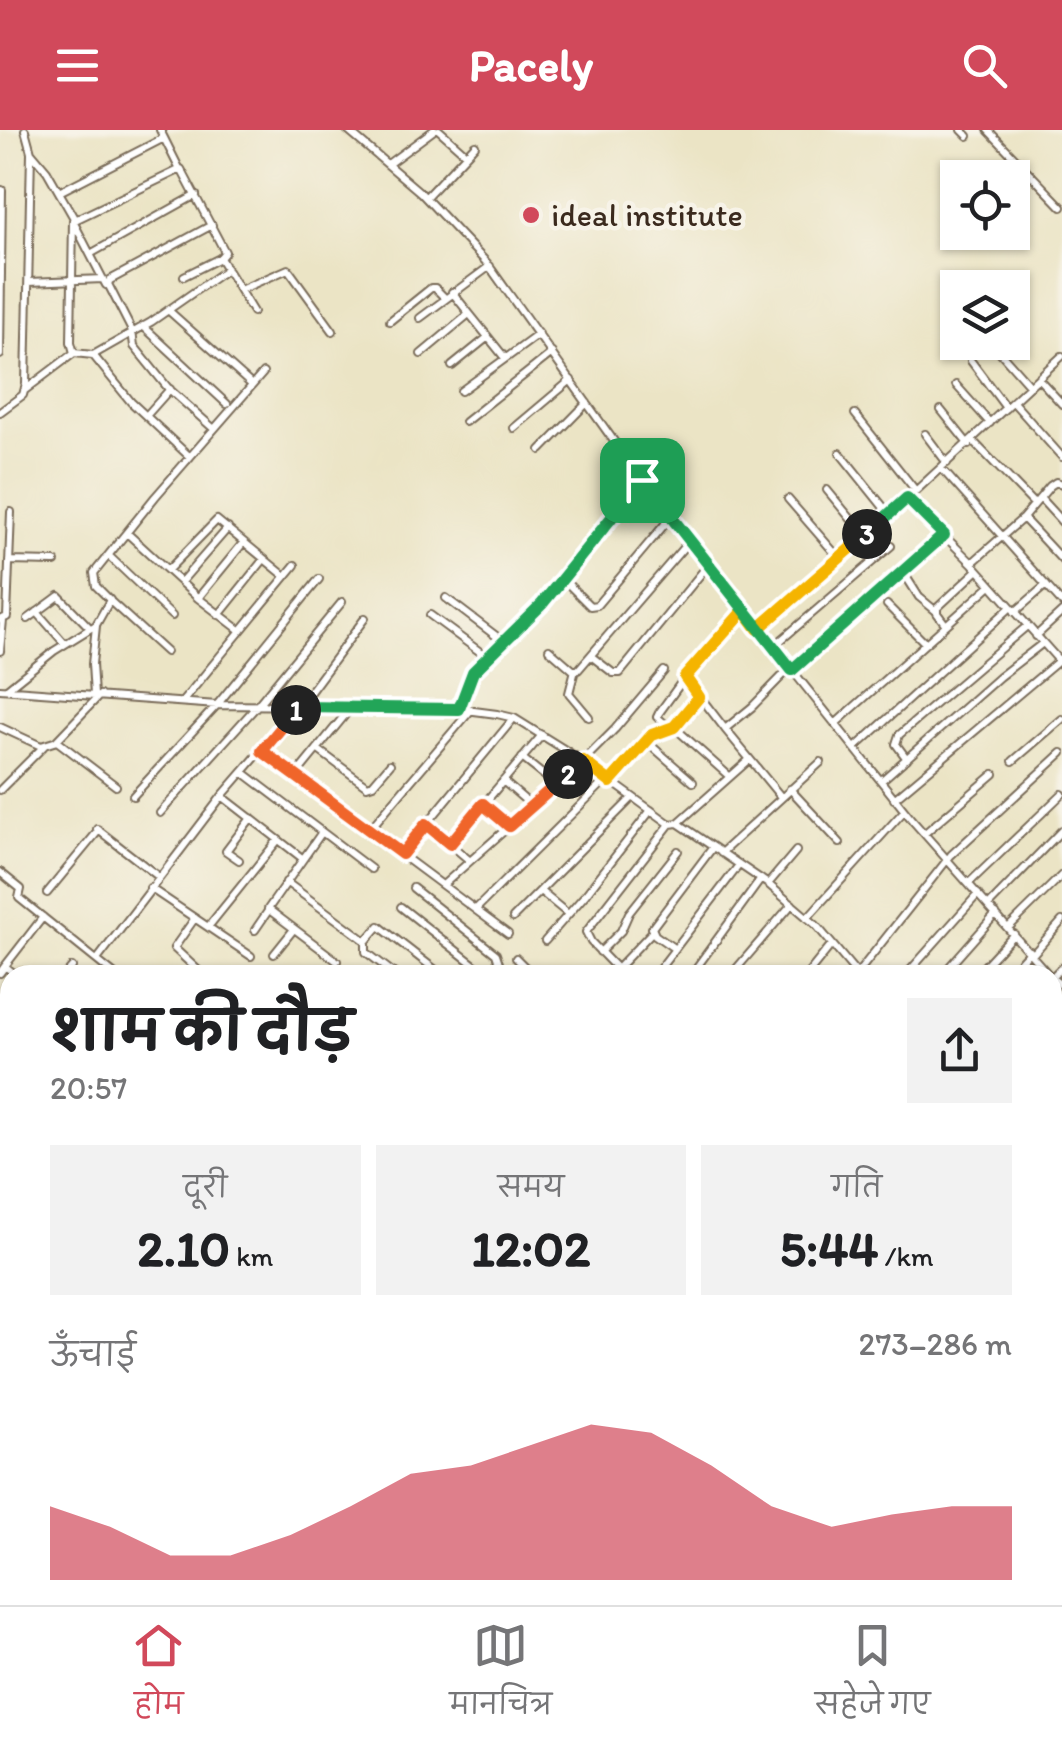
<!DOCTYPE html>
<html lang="hi">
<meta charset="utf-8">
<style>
body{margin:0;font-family:Itim,"Playpen Sans Deva",sans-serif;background:#f2f2f2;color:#202124;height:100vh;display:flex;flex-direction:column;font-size:38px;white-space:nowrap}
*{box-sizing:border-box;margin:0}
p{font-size:32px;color:#757577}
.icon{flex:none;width:55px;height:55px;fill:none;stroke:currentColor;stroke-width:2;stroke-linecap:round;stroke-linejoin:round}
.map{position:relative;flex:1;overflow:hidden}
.sheet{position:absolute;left:0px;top:835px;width:1062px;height:640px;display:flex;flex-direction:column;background:#fff;border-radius:30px 30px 0 0;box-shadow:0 2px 8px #0004}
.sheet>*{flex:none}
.tools{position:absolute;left:940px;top:30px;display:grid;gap:20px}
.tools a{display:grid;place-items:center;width:90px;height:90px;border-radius:0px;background:#fff;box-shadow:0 2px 8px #0004;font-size:50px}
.pin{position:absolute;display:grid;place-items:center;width:85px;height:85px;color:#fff;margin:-42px;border-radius:20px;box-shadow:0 5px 15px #0006}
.km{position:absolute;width:50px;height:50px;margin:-25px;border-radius:50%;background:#222;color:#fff;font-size:28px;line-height:50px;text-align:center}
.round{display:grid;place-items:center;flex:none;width:105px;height:105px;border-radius:0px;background:#f2f2f2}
.headline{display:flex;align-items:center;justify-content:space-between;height:170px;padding:0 50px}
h1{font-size:55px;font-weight:700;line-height:75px}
.metrics{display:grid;grid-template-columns:repeat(3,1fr);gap:15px;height:170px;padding:10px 50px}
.metrics div{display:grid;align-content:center;border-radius:0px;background:#f2f2f2;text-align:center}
.metrics b{font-size:50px;font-weight:700}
.metrics small{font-size:28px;font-weight:400}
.metrics p{font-size:28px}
.chart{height:280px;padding:20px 50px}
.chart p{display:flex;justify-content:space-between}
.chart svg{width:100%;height:180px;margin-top:10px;fill:#d1495b;opacity:.7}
header{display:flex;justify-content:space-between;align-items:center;height:130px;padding:0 50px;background:#d1495b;color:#fff;font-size:45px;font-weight:700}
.dock{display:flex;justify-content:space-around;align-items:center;height:140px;border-top:2px solid #e0e0e0;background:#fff;font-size:28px;color:#757577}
.dock a{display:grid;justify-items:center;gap:5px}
.dock .on{color:#d1495b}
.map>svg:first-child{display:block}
.park{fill:url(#park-dots);stroke:#787a47;stroke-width:2.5}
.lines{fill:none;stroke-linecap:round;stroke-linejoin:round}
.street-casing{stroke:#796b58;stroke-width:10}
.secondary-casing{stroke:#796b58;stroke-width:12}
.highway-casing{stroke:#796b58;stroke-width:15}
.street{stroke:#fff;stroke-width:6}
.secondary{stroke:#fee3d2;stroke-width:9}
.highway{stroke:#fcba8e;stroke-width:11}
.rail-casing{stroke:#3b2a1e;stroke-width:6}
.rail{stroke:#f7f3e8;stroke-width:2.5;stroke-dasharray:8;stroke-linecap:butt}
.split-1-casing{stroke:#fff;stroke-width:20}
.split-2-casing{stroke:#fff;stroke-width:20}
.split-3-casing{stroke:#fff;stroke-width:20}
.split-4-casing{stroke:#fff;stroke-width:20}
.split-1{stroke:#22a559;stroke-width:12}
.split-2{stroke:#f0652b;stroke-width:12}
.split-3{stroke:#f5b400;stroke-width:12}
.split-4{stroke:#22a559;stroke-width:12}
.poi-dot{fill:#d1495b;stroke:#f7f3e8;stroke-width:4}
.labels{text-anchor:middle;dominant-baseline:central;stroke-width:9;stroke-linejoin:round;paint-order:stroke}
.poi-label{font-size:32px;fill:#3b2a1e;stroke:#f7f3e8;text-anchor:start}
</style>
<header><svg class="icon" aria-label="menu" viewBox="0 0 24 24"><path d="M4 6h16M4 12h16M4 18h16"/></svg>Pacely<svg class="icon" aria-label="search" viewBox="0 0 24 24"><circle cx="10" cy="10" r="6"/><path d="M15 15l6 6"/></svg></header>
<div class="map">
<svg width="1062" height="1475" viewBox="0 0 1062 1475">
<defs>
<pattern id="park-dots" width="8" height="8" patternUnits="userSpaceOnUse" patternTransform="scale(2.5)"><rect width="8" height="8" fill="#b4cb70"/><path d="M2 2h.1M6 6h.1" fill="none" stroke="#9cae61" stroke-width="1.8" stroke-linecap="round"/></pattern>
</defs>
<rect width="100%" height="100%" fill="#f7f3e8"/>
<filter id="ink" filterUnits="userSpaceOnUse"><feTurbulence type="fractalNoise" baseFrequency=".01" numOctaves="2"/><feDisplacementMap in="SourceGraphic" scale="20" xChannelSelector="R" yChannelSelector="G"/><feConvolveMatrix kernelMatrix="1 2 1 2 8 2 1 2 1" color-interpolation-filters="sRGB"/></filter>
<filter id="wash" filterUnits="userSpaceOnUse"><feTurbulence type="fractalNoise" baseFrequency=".0048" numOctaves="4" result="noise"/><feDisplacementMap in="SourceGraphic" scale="40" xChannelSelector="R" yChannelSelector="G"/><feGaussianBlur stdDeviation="2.25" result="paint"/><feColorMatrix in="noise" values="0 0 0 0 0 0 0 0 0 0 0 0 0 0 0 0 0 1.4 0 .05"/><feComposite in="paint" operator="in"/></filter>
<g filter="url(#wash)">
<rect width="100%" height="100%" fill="#ebe4c5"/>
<!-- park -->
<path class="park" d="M429,1465H523L526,1470L516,1475H433Z"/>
</g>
<g filter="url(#ink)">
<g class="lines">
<defs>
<path id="street" d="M160,0L179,38
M347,0L421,63L487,133L653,366L912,690L1049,845
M439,0L466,24
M962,0L968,6
M988,0L1062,77
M31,22L47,41L75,90L181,39L225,122L220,128L184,146
M388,34L434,0
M59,62L164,8
M426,67L475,15
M73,90L71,212L74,223L93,225L151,192L227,139
M73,91L106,155
M212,95L110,150L108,154L132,201L134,216L168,258L214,299
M92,123L196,65
M220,128L253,182
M29,152L103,149
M240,160L288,139L333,201
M452,162L505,228
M168,180L252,255
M420,188L490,136
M390,191L431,158H435L445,168
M143,196L227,274
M991,212L1030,256
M421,224L469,184
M0,225L2,60
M93,225L131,272L190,327
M1062,226L907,369L972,433L1062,534
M971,231L1006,278
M452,236L488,207
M1038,248L1062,274
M956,255L990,293
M25,260L74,223
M461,261L539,204
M1013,272L1062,327
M941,280L969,315
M0,282L23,265L26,254L31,22L25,0
M855,284L916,361
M146,286L170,259
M465,292L552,223
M514,298L571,250
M925,304L947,333
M973,311L1034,374
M541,320L587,273
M840,323L889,384
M941,338L1062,473
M827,360L865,406
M1040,368L1062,392
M788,369L839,428
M1023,388L1062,430
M128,404L198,468L240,500
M110,427L172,486
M9,431L55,432
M972,433L1023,388L1050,356L1056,352L1062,354
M168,440L217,390L285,446
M907,448L919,467L936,481
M181,452L228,398
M570,456L590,476L597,475L670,388
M198,468L243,413
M446,468L504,512
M110,471L166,522
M887,475L925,513
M37,482L65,514
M1015,482L1046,455
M219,485L264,429
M430,485L487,527
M28,489L59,466L90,498
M0,490L7,487L11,382
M946,495L937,483V478L978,440
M758,499L907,369
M1036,506L1062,482
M773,517L891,416
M549,519L573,540H578L689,411
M0,521L3,490
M591,526L613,543H620L708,435
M575,540L569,563L589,587
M792,540L944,405
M685,547L725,599L752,577L790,538
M8,558L54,521L96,495L110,470L96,456L94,443L155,367L263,243
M0,559L217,575L443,577L497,584L514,588L583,631L670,694L678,693L768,754L816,795L858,845
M94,565L92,534L96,496
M183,571L295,435
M459,579L473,541L542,474L642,350
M835,594L991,455
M0,597L41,616L57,611L116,656
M674,597L729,646
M671,599L657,587L659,583L685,547L744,480
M725,599L781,667
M56,611L100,565
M646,611L693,652
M855,618L1011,477
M317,619L367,656L373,654L390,634
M262,621L508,804
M522,628L556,655
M907,629L896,614L899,605L1027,496
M1013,631L1062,589
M244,643L371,739
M296,645L350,579
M503,651L532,676
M881,651L999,547L1043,513
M610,652L652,605L674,597L699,567
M790,659L840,713
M0,660L44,616
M133,666L217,575L319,449
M222,666L302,728
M894,669L1062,528
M483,674L509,696
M160,683L256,577L342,472
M678,693L749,630
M426,694L469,730
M97,699L159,747
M370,699L471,580
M322,702L268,779L337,831
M925,703L994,644
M450,714L542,605
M721,723L821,632
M402,724L514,588
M239,730L226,721L251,688
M0,742L21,759L19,768L115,845
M286,752L366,811L379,796L442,845
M969,753L1062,664
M768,754L796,721
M443,755L583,631L615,599L664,541
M150,758L251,826
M413,758L496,824L499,833L486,843
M540,761L568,784
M47,763L99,700
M989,775L1062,700
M401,777L486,844
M476,779L607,649
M195,788L174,818L203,845
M513,788L632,668
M807,788L904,681
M208,797L278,710
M1008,798L1062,745
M255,800L268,781
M366,811V822L396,845
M545,811L586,764L651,680
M675,819L655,805L652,798L713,717
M600,822L621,801L629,783L678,721
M274,824L294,799
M1033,824L1062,791
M516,828L533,845
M97,830L222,666L299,577L365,488
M5,836L43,787
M495,837L503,845
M0,843L5,836L16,845
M857,844L951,725L1062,623
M65,845L72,837
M611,845L652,802
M623,845L591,812L586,802L670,694
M655,845L739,735
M691,845L761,749
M731,845L792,774
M807,845L832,814
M906,845L978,764
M942,845L996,784
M976,845L1014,804
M1008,845L1030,821
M1052,847L1062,837
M1052,848L1062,856
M1052,895L1062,883
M0,920L10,908
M1052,936L1062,925
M0,944L10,952
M1052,975L1062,963
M1052,1018L1062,1005
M1052,1031L1062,1037
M0,1083L10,1089
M0,1136L10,1118
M1052,1149L1062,1146
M0,1162L10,1165
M0,1278L10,1259
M1,1309L10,1316
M0,1347L10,1356
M0,1385L10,1393
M0,1406L10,1395
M0,1440L10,1450
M322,1465L327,1475
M550,1465L555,1475
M781,1465L786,1475
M360,1475L382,1465
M577,1475L598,1465"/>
<path id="secondary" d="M1052,1212H1062
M1052,1219L1062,1218
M0,1234H10
M0,1245H10
M1052,1270L1062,1267
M1052,1339L1062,1335"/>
<path id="highway" d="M1052,1279L1062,1273
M1052,1302L1062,1296
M1052,1327L1062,1322
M621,1475L643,1465
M664,1475L685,1465
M709,1475L730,1465
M752,1475L773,1465"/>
</defs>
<!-- street casing -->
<use href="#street" class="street-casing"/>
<!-- secondary casing -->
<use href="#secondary" class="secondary-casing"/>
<!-- highway casing -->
<use href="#highway" class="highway-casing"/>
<!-- street -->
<use href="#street" class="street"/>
<!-- secondary -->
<use href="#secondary" class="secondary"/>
<!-- highway -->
<use href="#highway" class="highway"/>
<defs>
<path id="rail" d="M1052,1167L1062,1164
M206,1475L233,1465
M237,1475L264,1465"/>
</defs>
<!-- rail casing -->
<use href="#rail" class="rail-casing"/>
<!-- rail -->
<use href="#rail" class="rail"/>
</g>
</g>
<g class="lines" filter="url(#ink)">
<defs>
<path id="split-1" d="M296,580L299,577L459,579L473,542L542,474L642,350"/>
<path id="split-2" d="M296,580L262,621L402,724L426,694L450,714L483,674L509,696L568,644"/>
<path id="split-3" d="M568,644L583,631L610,652L652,605L674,597L699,567L685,547L744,480L758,499L867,404"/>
<path id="split-4" d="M642,350L792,540L944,405L907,368L867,404"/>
</defs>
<!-- split-1 casing -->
<use href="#split-1" class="split-1-casing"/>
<!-- split-2 casing -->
<use href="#split-2" class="split-2-casing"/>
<!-- split-3 casing -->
<use href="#split-3" class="split-3-casing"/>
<!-- split-4 casing -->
<use href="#split-4" class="split-4-casing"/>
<!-- split-1 -->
<use href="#split-1" class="split-1"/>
<!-- split-2 -->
<use href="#split-2" class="split-2"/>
<!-- split-3 -->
<use href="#split-3" class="split-3"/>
<!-- split-4 -->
<use href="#split-4" class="split-4"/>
</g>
<!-- markers -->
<circle class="poi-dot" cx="531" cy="85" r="10"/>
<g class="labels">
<!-- poi labels -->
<g class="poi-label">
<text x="551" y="85">ideal institute</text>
</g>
</g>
</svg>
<div class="tools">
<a><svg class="icon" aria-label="locate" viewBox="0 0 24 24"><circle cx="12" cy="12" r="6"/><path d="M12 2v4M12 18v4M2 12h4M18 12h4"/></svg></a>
<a><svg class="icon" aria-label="layers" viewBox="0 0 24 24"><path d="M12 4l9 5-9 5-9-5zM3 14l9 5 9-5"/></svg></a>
</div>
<div class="pin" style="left:642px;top:350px;background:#1e9e55"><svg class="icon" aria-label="arrive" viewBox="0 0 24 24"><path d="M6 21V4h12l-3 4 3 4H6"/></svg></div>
<b class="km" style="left:296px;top:580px">1</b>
<b class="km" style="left:568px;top:644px">2</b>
<b class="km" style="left:867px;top:404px">3</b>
<section class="sheet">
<div class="headline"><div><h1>शाम की दौड़</h1><p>20:57</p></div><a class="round"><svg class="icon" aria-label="share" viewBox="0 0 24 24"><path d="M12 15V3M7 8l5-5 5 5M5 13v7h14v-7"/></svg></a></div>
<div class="metrics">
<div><p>दूरी</p><b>2.10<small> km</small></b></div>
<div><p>समय</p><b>12:02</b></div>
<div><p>गति</p><b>5:44<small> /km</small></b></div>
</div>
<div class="chart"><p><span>ऊँचाई</span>273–286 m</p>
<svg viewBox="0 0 160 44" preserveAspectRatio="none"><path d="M0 44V26L10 31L20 38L30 38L40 33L50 26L60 18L70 16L80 11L90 6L100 8L110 16L120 26L130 31L140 28L150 26L160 26V44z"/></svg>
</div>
</section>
</div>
<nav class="dock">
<a class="on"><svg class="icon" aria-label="home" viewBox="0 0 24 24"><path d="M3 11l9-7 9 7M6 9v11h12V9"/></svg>होम</a>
<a><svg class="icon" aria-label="map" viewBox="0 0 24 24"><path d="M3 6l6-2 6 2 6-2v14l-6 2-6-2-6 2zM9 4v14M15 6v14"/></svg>मानचित्र</a>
<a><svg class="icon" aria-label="saved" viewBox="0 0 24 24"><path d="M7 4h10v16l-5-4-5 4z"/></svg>सहेजे गए</a>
</nav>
